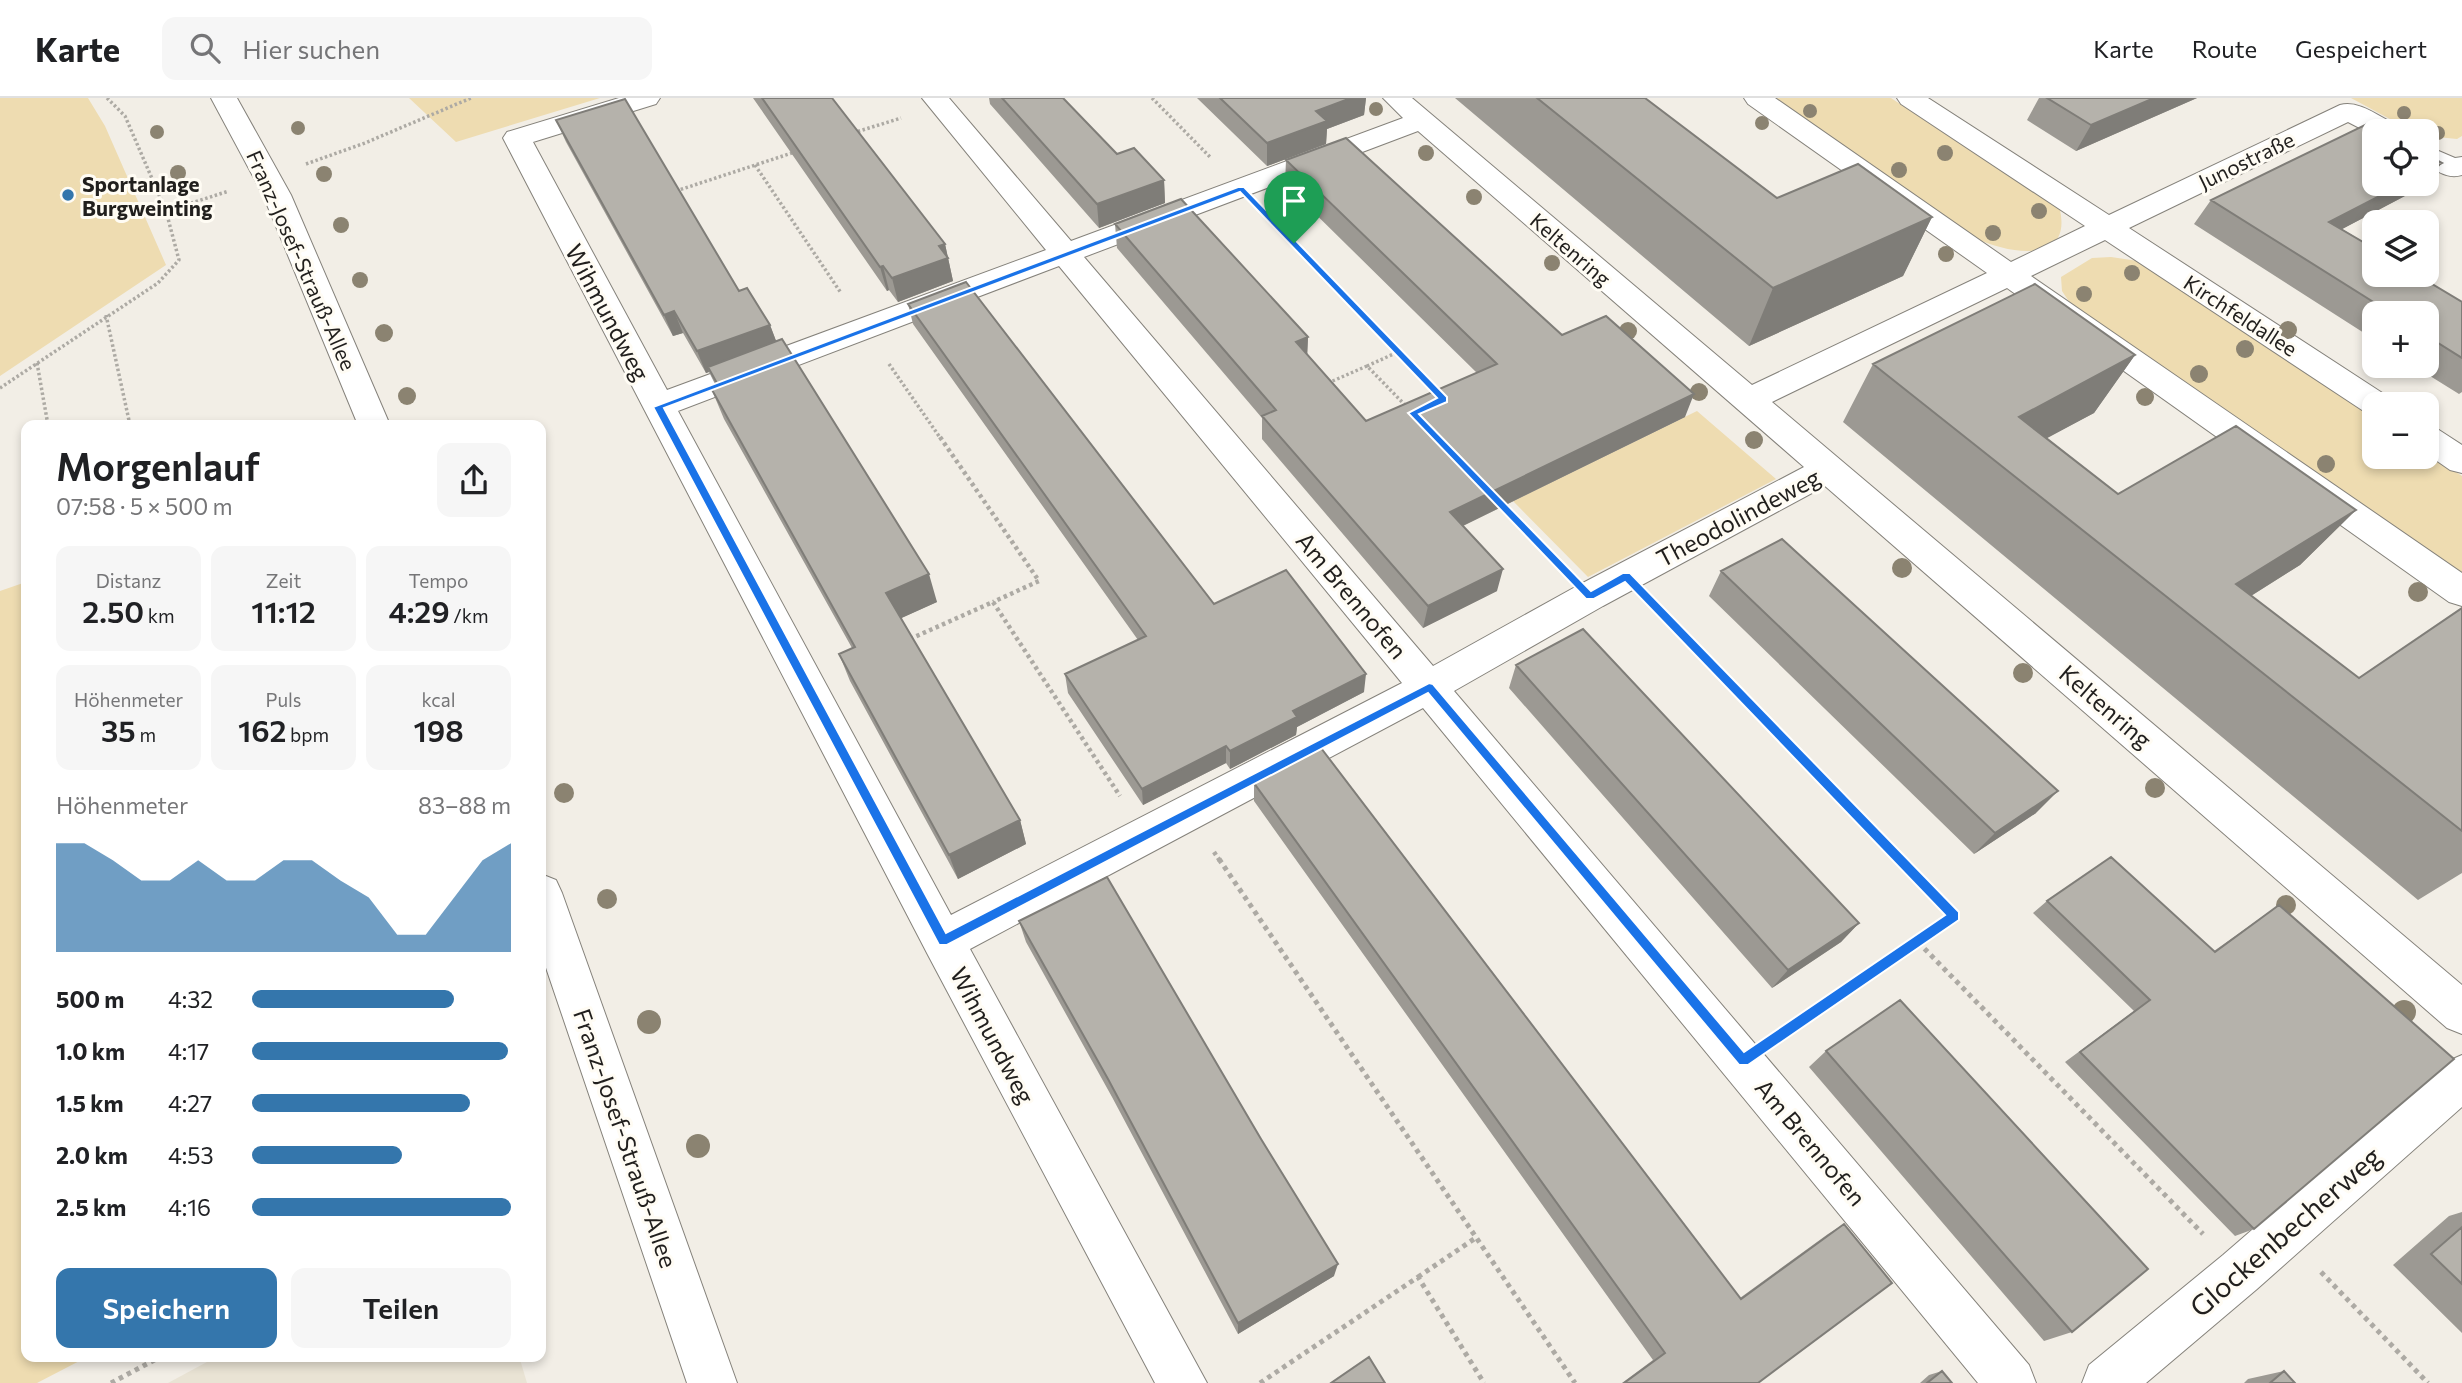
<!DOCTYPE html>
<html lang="de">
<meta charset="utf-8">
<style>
body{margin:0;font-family:Commissioner,sans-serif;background:#f6f6f6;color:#202124;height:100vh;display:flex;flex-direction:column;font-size:26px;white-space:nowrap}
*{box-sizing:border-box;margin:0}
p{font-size:23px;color:#757577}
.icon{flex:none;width:38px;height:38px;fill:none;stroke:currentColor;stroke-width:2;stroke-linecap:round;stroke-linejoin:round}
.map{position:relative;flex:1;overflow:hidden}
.details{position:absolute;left:21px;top:322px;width:525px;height:942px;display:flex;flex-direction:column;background:#fff;border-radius:14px;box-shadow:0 4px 10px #0003}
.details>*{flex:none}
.fabs{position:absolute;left:2362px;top:21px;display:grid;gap:14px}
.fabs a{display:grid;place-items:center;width:77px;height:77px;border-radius:14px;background:#fff;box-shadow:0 4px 10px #0003;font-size:35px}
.pin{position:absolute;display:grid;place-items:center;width:60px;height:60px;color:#fff;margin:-72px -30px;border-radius:50% 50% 50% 0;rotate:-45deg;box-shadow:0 0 7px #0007}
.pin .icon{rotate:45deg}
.round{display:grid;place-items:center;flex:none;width:74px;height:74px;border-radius:14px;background:#f6f6f6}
.overview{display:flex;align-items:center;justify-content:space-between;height:119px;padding:0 35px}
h1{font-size:38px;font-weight:600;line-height:52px}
.figures{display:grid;grid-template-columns:repeat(3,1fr);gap:10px;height:119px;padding:7px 35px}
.figures div{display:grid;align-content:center;border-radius:14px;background:#f6f6f6;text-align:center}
.figures b{font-size:30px;font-weight:600}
.figures small{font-size:19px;font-weight:400}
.figures p{font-size:19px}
.chart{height:196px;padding:14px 35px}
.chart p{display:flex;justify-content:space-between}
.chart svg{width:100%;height:126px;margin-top:7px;fill:#3476ac;opacity:.7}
.primary-button{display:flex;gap:14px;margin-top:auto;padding:14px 35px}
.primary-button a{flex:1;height:80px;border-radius:14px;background:#3476ac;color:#fff;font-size:28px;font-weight:600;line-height:80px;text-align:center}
.primary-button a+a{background:#f6f6f6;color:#202124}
ul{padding:0 35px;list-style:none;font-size:23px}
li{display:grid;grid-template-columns:112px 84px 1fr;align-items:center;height:52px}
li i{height:18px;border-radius:9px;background:#3476ac}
header{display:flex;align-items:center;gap:42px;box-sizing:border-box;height:98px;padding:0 35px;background:#fff;border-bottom:2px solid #e0e0e0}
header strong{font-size:33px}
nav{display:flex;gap:38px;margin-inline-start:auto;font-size:24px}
.search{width:490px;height:63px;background:#f6f6f6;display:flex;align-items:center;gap:18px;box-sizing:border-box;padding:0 24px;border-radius:14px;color:#757577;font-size:26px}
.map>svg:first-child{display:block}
.built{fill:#e9e3d4}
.green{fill:#eedcb1}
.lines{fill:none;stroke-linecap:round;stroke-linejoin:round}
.minor-casing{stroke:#85827b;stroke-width:2}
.path-far2{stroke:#adaaa4;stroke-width:3.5;stroke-dasharray:2.5 2.5;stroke-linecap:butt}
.path-far1{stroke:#adaaa4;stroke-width:4.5;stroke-dasharray:3.5 3.5;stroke-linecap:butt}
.path{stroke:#adaaa4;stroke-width:5;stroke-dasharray:4.5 4.5;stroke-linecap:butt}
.minor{fill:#fff;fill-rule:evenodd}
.tree{fill:#8b8371}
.wall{fill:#9c9993}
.shaded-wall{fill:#7f7d78}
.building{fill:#b5b2ab;stroke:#7f7d78;stroke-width:2}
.route{fill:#1a73e8;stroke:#fff;stroke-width:2;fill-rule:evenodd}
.poi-dot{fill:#3476ac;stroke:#fffcf4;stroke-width:2.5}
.labels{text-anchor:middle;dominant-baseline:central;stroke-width:6;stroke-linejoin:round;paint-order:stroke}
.far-street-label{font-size:21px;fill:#211f1d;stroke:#fffcf4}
.far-poi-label{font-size:21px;font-weight:bold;fill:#211f1d;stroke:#fffcf4;text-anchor:start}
.street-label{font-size:24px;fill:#211f1d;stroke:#fffcf4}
.near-street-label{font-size:28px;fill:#211f1d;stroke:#fffcf4}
</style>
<header>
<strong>Karte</strong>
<div class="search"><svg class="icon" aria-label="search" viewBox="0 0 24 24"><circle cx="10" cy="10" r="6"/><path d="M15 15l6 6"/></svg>Hier suchen</div>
<nav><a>Karte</a><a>Route</a><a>Gespeichert</a></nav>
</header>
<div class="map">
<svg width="2462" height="1285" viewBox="0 0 2462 1285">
<rect width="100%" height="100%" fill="#f2eee6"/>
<!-- built -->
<path class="built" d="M218,1258H519L527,1285H168Z"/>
<!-- green -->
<path class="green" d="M0,0H88L105,28L166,167L0,278Z
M409,0H600L456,44Z
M1776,0H1891L2060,112C2072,168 2008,155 1977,141Z
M2351,0H2462V38L2457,41L2427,38V33H2412Z
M2111,159L2138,163L2375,320V359H2427V355L2462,378V483L2072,208L2062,193L2061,179L2092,160Z
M1697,313L1776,381L1588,479L1513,403Z
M26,484V1258H89L37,1285H0V493Z"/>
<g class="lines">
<defs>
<path id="minor" d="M211,0H237L291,97L390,327H358L263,97Z
M619,0H660L656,6L533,44L667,292L1046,152L922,0H949L1071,143L1403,20L1383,0H1412L1752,287L1987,175L1748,6L1744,0H1775L2011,164L2085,128L1901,6L1897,0H1928L2109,117L2340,7C2359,2 2378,18 2396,27L2400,33H2375V38L2348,24L2129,130L2387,298L2392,306H2375V317L2365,314L2105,142L2031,178L2462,475V508L2449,504L2007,190L1772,304L2462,887V936L2447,930L1825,388L1603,508L1454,593L2029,1267L2036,1285H1978L1423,610L970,851L1207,1285H1155L928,857L503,40L507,34ZM1418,33L1804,369L1577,488L1433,568L1084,159ZM1059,168L1402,585L951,817L678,313Z
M2427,48L2455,60L2462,59V77C2448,81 2439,74 2427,67Z
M2427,328L2439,332L2462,347V375L2450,372L2427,356Z
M541,776L556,782L562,795L737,1285H687L541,855Z
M2462,957V1009L2257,1191L2146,1285H2082L2089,1267L2223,1157L2446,964Z"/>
</defs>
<!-- minor casing -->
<use href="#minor" class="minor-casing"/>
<!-- path-far2 -->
<path class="path-far2" d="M107,0L125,18L166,113L229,93
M1152,0L1210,59
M853,35L901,20
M306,66L365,45L471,0
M755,67L841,195
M676,93L795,54
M1270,120L1438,296
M106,217L130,327
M37,265L48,327
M889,266L941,341
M1367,268L1398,254
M1328,285L1367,268L1407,309
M0,290L158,185L179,162L166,113"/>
<!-- path-far1 -->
<path class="path-far1" d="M940,339L1039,483L993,504
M1500,406L1558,465
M1658,511L1901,763
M910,541L993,504L1120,698
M1214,754L1220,763"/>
<!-- path -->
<path class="path" d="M1219,761L1575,1285
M1899,761L1954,818L1917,843
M1785,934L1917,843L2203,1136
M2321,1174L2428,1285
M1418,1179L1477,1139
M111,1285L162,1258
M1260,1285L1418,1179L1484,1285"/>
<!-- minor -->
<use href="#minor" class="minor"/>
</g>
<!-- trees -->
<g class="tree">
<circle cx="1376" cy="11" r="7"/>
<circle cx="1810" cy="13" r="7"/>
<circle cx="2404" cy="15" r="7"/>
<circle cx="1762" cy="25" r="7"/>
<circle cx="298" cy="30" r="7"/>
<circle cx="157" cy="34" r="7"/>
<circle cx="2438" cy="35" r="7"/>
<circle cx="1426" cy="55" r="8"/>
<circle cx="1945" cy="55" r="8"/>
<circle cx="1899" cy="72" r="8"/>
<circle cx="178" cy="75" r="8"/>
<circle cx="324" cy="76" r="8"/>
<circle cx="1474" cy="99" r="8"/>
<circle cx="2039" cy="113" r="8"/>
<circle cx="341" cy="127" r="8"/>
<circle cx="1993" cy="135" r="8"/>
<circle cx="1946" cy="156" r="8"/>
<circle cx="1552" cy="165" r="8"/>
<circle cx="2132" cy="175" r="8"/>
<circle cx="360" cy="182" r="8"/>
<circle cx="2084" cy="196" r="8"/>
<circle cx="2288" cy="232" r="9"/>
<circle cx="1628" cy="233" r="9"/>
<circle cx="384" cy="235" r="9"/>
<circle cx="2245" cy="251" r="9"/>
<circle cx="2199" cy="276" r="9"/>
<circle cx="1699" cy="294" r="9"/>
<circle cx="407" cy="298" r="9"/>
<circle cx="2145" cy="299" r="9"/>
<circle cx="1754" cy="342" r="9"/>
<circle cx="2326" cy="366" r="9"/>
<circle cx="1902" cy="470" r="10"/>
<circle cx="2418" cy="494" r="10"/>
<circle cx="2023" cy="575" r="10"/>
<circle cx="2155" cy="690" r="10"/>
<circle cx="564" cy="695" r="10"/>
<circle cx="607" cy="801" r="10"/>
<circle cx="2286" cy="807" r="10"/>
<circle cx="2404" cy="914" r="12"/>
<circle cx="649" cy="924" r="12"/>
<circle cx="698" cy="1048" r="12"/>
</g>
<!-- wall -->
<path class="wall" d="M753,0H832L945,146L953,183L898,204L889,192L887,193Z
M989,0H1063L1117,56L1164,82L1165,105L1099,130L990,6Z
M1197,0H1366L1364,17L1327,31L1326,46L1267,68Z
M1455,0H1645L1777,100L1932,119L1903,178L1749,248Z
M2039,0H2197L2076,53L2027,22Z
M556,22L739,193L770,227L776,243L937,504L901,520L1020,722L1026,746L958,781L850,583L839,556L852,550L724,321L711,290L716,288L709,274L706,275L683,235L673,238L566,44Z
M1286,62L1562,237L1685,319L1463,428L1497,493L1423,530L1262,341V320L1117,150L1115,126L1308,239L1307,257L1366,323L1477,275L1285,86Z
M2422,89L2342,131L2462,204V294L2459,296L2414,268H2427V215H2375V242L2194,126L2211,102Z
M908,206L1214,506L1364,594L1297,629L1296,637L1230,671L1226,665L1143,707L1068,595L1065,576L1138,542L913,226Z
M2135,257L2094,315L2046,340L2118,396L2356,412L2300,467L2251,498L2359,580L2462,510V775L2418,802L1843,324L1873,266Z
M1721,473L2036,715L1974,756L1709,498Z
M1516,567L1859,825L1841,844L1772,890L1509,590Z
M1254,685L1740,1200L1828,1136L1844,1126L1758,1285H1622L1653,1262L1254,703Z
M2047,803L2214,853L2279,807L2254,1131L2235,1138L2065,964L2134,913L2033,815Z
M1019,823L1334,1178L1238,1236L1112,999L1026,844Z
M1826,953L2072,1234L2044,1243L1809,969Z
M2462,1114V1235L2393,1167L2449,1118Z
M1942,1273L1952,1285H1920L1929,1277Z
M2284,1273L2295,1285H2244L2248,1281Z"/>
<!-- shaded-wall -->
<path class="shaded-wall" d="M1351,0H1366L1364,17L1327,31L1326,46L1267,68V45L1316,13Z
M2154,0H2197L2076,53L2091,27Z
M2442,65L2427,83V73Z
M1164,82L1165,105L1099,130L1097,106Z
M2403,86H2425L2422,89L2310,148L2329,124Z
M1932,119L1903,178L1749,248L1773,190Z
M945,146L953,183L898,204L892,180L939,148Z
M883,168L889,192L887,193L880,169Z
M674,213L683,235L673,238L664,217Z
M770,227L778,248L708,269L709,274L706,275L697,253Z
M1308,239L1307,262L1296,244Z
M2135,257L2094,315L1999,366L2019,319Z
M1694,296L1685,319L1446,436L1450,414Z
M2356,412L2300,467L2203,528L2236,486Z
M1503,471L1497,493L1423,530L1428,508Z
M929,476L937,504L895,523L886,495Z
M1366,576L1364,594L1297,629L1296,637L1230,671V653L1293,613Z
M1226,648V665L1143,707L1142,691Z
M2058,693L2036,715L1974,756L1995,735Z
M1020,722L1026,746L958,781L949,757Z
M1859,825L1841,844L1772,890L1788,872Z
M1338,1166L1334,1178L1238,1236V1225Z"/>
<!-- building -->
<path class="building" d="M762,0H832L945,146L939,148L948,160L892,180L883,168L880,169Z
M1002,0H1063L1117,56L1134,50L1164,82L1097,106Z
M1220,0H1351L1316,13L1327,23L1267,45Z
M1537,0H1645L1777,100L1858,66L1932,119L1773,190Z
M2047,0H2154L2091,27Z
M625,1L739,193L747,190L770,227L697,253L674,213L664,217L556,22Z
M2369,25L2384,33H2375V86H2403L2329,124L2375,151V177H2417L2462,204V260L2427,238V215H2391L2211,102Z
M1346,40L1562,237L1606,218L1694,296L1450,414L1503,471L1428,508L1262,318L1276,312L1115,126L1181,101L1308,239L1296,244L1366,323L1497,266L1286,62Z
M2427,57L2442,65L2427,73Z
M966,184L1214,506L1286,472L1366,576L1293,613L1297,619L1230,653L1226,648L1142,691L1065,576L1146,538L908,206Z
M2035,186L2135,257L2019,319L2118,396L2236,328L2356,412L2236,486L2359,580L2462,510V733L1873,266Z
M782,241L929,476L886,495L1020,722L949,757L839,556L855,549L711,290L718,287L708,269Z
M1782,441L2058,693L1995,735L1721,473Z
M1583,531L1859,825L1788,872L1516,567Z
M1321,650L1741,1201L1844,1126L1892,1185L1758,1285H1624L1665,1255L1254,685Z
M2111,759L2215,854L2279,807L2454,961L2254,1131L2080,954L2150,902L2047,803Z
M1107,779L1261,1041L1338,1166L1238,1225L1108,981L1019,823Z
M1900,902L2148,1171L2072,1234L1826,953Z
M2462,1129V1186L2431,1156Z
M1369,1259L1385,1285H1331Z
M1942,1273L1952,1285H1927Z
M2284,1273L2295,1285H2270Z"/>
<!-- route -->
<path class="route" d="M1238,89H1244L1447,299V304L1419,316L1591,493L1623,475H1630L1959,814V822L1748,967H1739L1428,595L947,847H939L653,309ZM1240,94L1437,300L1408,315L1586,501H1594L1625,484L1945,817L1744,954L1433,586L1429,585L946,835L664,310Z"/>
<!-- markers -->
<circle class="poi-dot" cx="68" cy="97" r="7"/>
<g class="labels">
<!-- far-street labels -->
<g class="far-street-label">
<text transform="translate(2246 62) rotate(-26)">Junostraße</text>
<text transform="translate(1571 151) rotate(41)">Keltenring</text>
<text transform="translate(302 162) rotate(66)">Franz-Josef-Strauß-Allee</text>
<text transform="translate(2241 217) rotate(33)">Kirchfeldallee</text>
</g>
<!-- far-poi labels -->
<g class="far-poi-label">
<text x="82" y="85">Sportanlage<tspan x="82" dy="24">Burgweinting</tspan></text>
</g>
<!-- street labels -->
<g class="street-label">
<text transform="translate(608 214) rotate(62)">Wihmundweg</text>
<text transform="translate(1738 419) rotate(-28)">Theodolindeweg</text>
<text transform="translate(1352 497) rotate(50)">Am Brennofen</text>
<text transform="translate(2106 608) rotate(41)">Keltenring</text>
<text transform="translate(993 937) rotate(62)">Wihmundweg</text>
<text transform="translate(626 1040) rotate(71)">Franz-Josef-Strauß-Allee</text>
<text transform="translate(1811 1044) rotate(50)">Am Brennofen</text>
</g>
<!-- near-street labels -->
<g class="near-street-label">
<text transform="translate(2285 1133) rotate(-41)">Glockenbecherweg</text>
</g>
</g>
</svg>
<div class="fabs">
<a><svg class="icon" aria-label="locate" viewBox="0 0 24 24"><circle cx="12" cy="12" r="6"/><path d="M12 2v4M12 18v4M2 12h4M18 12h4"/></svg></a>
<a><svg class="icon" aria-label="layers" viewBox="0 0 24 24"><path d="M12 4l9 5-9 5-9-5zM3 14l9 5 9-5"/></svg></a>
<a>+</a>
<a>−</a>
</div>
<div class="pin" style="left:1294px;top:145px;background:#1e9e55"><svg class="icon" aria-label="arrive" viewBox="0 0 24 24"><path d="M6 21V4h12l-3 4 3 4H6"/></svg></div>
<section class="details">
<div class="overview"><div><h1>Morgenlauf</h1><p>07:58 · 5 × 500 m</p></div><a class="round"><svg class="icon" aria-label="share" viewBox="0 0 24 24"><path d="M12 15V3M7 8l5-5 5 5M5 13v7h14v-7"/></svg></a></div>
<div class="figures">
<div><p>Distanz</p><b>2.50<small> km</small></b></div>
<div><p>Zeit</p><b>11:12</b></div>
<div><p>Tempo</p><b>4:29<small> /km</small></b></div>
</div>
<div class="figures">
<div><p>Höhenmeter</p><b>35<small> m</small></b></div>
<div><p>Puls</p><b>162<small> bpm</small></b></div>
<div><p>kcal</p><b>198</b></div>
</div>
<div class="chart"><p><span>Höhenmeter</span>83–88 m</p>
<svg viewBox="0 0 160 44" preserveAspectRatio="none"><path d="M0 44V6L10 6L20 12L30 19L40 19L50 12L60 19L70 19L80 12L90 12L100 19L110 25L120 38L130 38L140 25L150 12L160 6V44z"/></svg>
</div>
<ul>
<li><b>500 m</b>4:32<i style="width:78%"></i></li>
<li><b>1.0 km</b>4:17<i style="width:99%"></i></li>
<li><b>1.5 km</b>4:27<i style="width:84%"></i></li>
<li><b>2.0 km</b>4:53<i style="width:58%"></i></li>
<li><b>2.5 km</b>4:16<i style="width:100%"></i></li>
</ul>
<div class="primary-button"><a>Speichern</a><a>Teilen</a></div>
</section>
</div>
